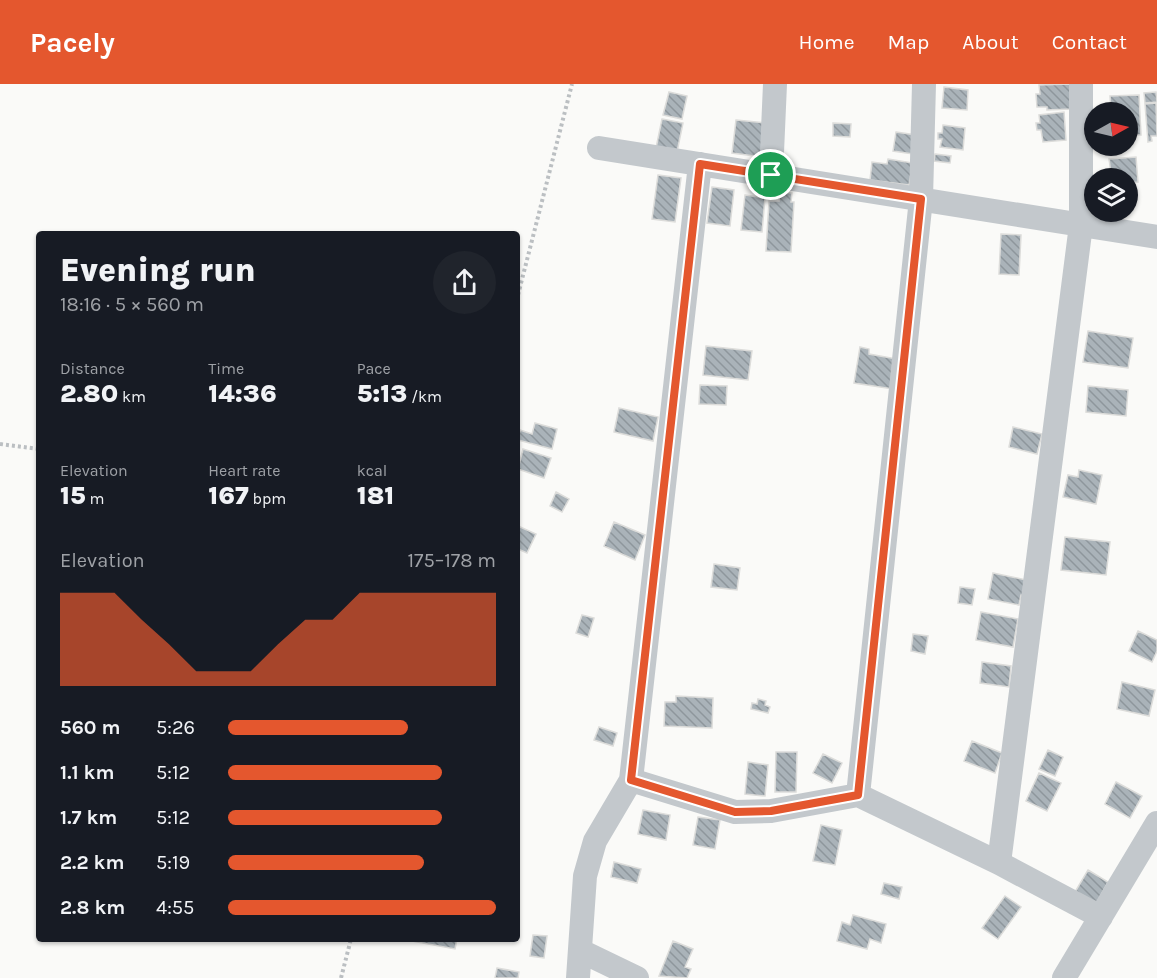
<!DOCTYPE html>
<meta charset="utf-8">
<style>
body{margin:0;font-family:Karla,sans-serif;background:#20242c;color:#f1f3f6;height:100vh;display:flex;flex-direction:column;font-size:22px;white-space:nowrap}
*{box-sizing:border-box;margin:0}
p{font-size:20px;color:#9ea1a6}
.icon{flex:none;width:33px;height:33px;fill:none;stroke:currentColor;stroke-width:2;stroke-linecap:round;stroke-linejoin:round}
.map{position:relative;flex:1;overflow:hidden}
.details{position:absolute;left:36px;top:147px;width:484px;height:711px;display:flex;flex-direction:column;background:#171b24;border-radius:6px;box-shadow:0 2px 4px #0004}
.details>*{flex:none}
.needle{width:39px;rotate:82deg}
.tools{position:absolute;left:1084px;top:18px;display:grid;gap:12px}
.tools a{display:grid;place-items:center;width:54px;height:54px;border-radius:50%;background:#171b24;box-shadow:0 2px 4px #0004;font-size:30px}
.pin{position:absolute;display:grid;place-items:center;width:51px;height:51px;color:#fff;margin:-26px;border:3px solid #fff;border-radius:50%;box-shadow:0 2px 6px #0007}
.round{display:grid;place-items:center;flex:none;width:63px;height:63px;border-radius:32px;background:#20242c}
.summary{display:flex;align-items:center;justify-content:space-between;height:102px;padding:0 24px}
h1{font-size:33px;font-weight:800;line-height:45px}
.stats{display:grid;grid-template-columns:repeat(3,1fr);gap:9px;height:102px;padding:6px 24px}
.stats div{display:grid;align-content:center}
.stats b{font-size:26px;font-weight:800}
.stats small{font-size:16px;font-weight:400}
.stats p{font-size:16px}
.chart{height:168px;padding:12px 24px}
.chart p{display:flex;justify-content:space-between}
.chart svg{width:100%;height:108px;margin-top:6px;fill:#e4572e;opacity:.7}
ul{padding:0 24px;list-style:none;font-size:20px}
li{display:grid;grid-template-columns:96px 72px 1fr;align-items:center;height:45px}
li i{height:15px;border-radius:8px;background:#e4572e}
header{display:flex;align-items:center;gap:36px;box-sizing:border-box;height:84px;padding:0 30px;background:#e4572e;color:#fff}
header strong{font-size:28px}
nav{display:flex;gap:33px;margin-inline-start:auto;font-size:21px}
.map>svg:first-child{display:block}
.building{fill:url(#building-back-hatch);stroke:#dcdcda;stroke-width:1.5}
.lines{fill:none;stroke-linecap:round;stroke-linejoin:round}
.path{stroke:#bbbfc2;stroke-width:4;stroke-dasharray:3 3;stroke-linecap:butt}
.minor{stroke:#c3c8cc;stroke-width:24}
.route-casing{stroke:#fff;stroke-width:12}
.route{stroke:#e4572e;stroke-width:8}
</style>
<header>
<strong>Pacely</strong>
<nav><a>Home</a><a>Map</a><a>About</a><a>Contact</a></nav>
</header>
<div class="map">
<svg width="1157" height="894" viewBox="0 0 1157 894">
<defs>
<pattern id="building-back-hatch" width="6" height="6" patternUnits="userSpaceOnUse" patternTransform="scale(1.5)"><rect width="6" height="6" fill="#aab3b9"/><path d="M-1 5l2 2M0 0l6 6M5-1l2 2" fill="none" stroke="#8e969c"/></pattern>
</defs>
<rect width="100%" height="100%" fill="#fafaf8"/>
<!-- building -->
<path class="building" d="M1070,0L1071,25L1047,26V23H1037L1036,10H1040L1039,1Z
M944,3L968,6L967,26L942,24Z
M669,8L687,12L682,35L663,31Z
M1156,8L1157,18L1145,19L1144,9Z
M1139,11L1141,51H1130V56H1128V28H1105L1104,26H1111L1110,12Z
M1156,19L1157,52H1151L1152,57L1148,58L1145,20Z
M1064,28L1066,56L1043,58L1041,46H1037L1036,39H1040L1039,31Z
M662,35L683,39L677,68L656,64Z
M736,36L766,39L762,73L732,69Z
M833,39L851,40L850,53L833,52Z
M943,41L965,44L963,66L940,63L942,55H938V49H942Z
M896,48L916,51L913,70L893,67Z
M935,70L951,72L950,79L934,77Z
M1136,73L1138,98L1128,99V94H1103V90L1111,89L1109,75Z
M888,75L913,79L909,101L870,96L872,78L887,80Z
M658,91L681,94L675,138L652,135Z
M712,103L734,106L730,142L707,139Z
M779,108L792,109L791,118H794L791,168L766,167L769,117H779Z
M745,111L765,114L762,148L741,146Z
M1001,150L1021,151L1019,191L999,190Z
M1088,247L1133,254L1128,284L1083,278Z
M706,262L752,267L748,296L703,291Z
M860,263L869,265V270L897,275L893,305L854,299Z
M700,301L727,302L726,321L699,320Z
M1088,302L1128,306L1126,332L1086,328Z
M619,324L658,333L653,357L614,348Z
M535,339L557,345L552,365L518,356L520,346L532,350Z
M1013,343L1042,350L1037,370L1009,363Z
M523,365L551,374L544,394L518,385Z
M1079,386L1102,391L1096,420L1063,413L1068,391L1078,393Z
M556,408L569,415L562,428L550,422Z
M614,438L645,451L635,476L604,462Z
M518,442L536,450L527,469L518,465Z
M1065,453L1110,458L1106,491L1061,486Z
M714,480L740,484L737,506L711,503Z
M993,489L1031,497L1028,512L1021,511L1019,521L988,515Z
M960,503L975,505L972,521L958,519Z
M981,528L1018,535L1013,563L976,556Z
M582,531L594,534L588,553L576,549Z
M1138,547L1157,556V567L1152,578L1129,567Z
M913,550L928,552L925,570L911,567Z
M982,578L1011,582L1009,603L980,599Z
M1122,598L1155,606L1149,632L1117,625Z
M676,612L713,614L712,644L664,642L665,618H676Z
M758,615L766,617L765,621L770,623L768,629L751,625L752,619L757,620Z
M599,643L617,649L613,662L594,656Z
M972,657L1002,669L995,689L964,677Z
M1048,666L1063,673L1055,692L1039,685Z
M776,668H797L796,708H775Z
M823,670L842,679L832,699L813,689Z
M748,678L768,681L765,712L745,710Z
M1039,689L1061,699L1047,727L1026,717Z
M1116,698L1142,712L1130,734L1105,720Z
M643,726L670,731L666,756L638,750Z
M698,733L720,736L715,765L693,761Z
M821,741L842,746L835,781L813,777Z
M614,778L641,785L637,799L611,793Z
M1088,786L1108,798L1096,820L1075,808Z
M884,799L902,803L899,815L881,810Z
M1005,812L1021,823L998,855L982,844Z
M853,831L886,840L881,859L870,855L867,865L837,857L842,838L850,841Z
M533,851L547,852L544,874L530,872Z
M401,855H457L455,865Z
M673,857L693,865L685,883L691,885L687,894L659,892Z
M497,884L519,888L518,894H495Z"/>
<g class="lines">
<!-- path -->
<path class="path" d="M518,211L572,0
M0,360L39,365
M341,894L351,855"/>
<!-- minor -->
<path class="minor" d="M599,64L1157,153
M771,91L775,0
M631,696L735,728L771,727L858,711L999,779L1101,833
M858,711L921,115L924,0
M999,779L1081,141V0
M581,867L637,894
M578,894L585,792L595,757L631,696L700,80
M1064,894L1157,739"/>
</g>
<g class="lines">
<defs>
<path id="route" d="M700,80L921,115L858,711L771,727L735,728L631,696Z"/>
</defs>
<!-- route casing -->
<use href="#route" class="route-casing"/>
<!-- route -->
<use href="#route" class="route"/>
</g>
</svg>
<div class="tools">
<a><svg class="needle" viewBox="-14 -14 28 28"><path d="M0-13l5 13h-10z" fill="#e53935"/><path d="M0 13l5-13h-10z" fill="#9ea1a6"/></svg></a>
<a><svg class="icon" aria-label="layers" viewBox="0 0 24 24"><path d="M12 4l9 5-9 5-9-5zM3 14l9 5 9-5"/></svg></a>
</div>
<div class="pin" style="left:771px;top:91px;background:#1e9e55"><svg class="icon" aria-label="arrive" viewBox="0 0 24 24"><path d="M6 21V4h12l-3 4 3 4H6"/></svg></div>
<section class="details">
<div class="summary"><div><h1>Evening run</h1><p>18:16 · 5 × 560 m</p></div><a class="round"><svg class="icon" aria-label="share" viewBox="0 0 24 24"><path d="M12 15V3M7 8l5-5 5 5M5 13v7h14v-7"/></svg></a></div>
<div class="stats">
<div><p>Distance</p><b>2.80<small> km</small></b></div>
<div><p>Time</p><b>14:36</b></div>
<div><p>Pace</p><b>5:13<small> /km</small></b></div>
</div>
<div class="stats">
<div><p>Elevation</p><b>15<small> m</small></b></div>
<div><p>Heart rate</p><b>167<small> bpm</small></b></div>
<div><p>kcal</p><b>181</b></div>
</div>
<div class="chart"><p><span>Elevation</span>175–178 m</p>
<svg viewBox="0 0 160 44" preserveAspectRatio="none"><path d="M0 44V6L10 6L20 6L30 17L40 27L50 38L60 38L70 38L80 27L90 17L100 17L110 6L120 6L130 6L140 6L150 6L160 6V44z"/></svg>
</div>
<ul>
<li><b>560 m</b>5:26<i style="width:67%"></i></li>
<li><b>1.1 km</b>5:12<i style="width:80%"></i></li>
<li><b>1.7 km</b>5:12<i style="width:80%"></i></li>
<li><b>2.2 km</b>5:19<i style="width:73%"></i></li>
<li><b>2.8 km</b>4:55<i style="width:100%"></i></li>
</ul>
</section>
</div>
